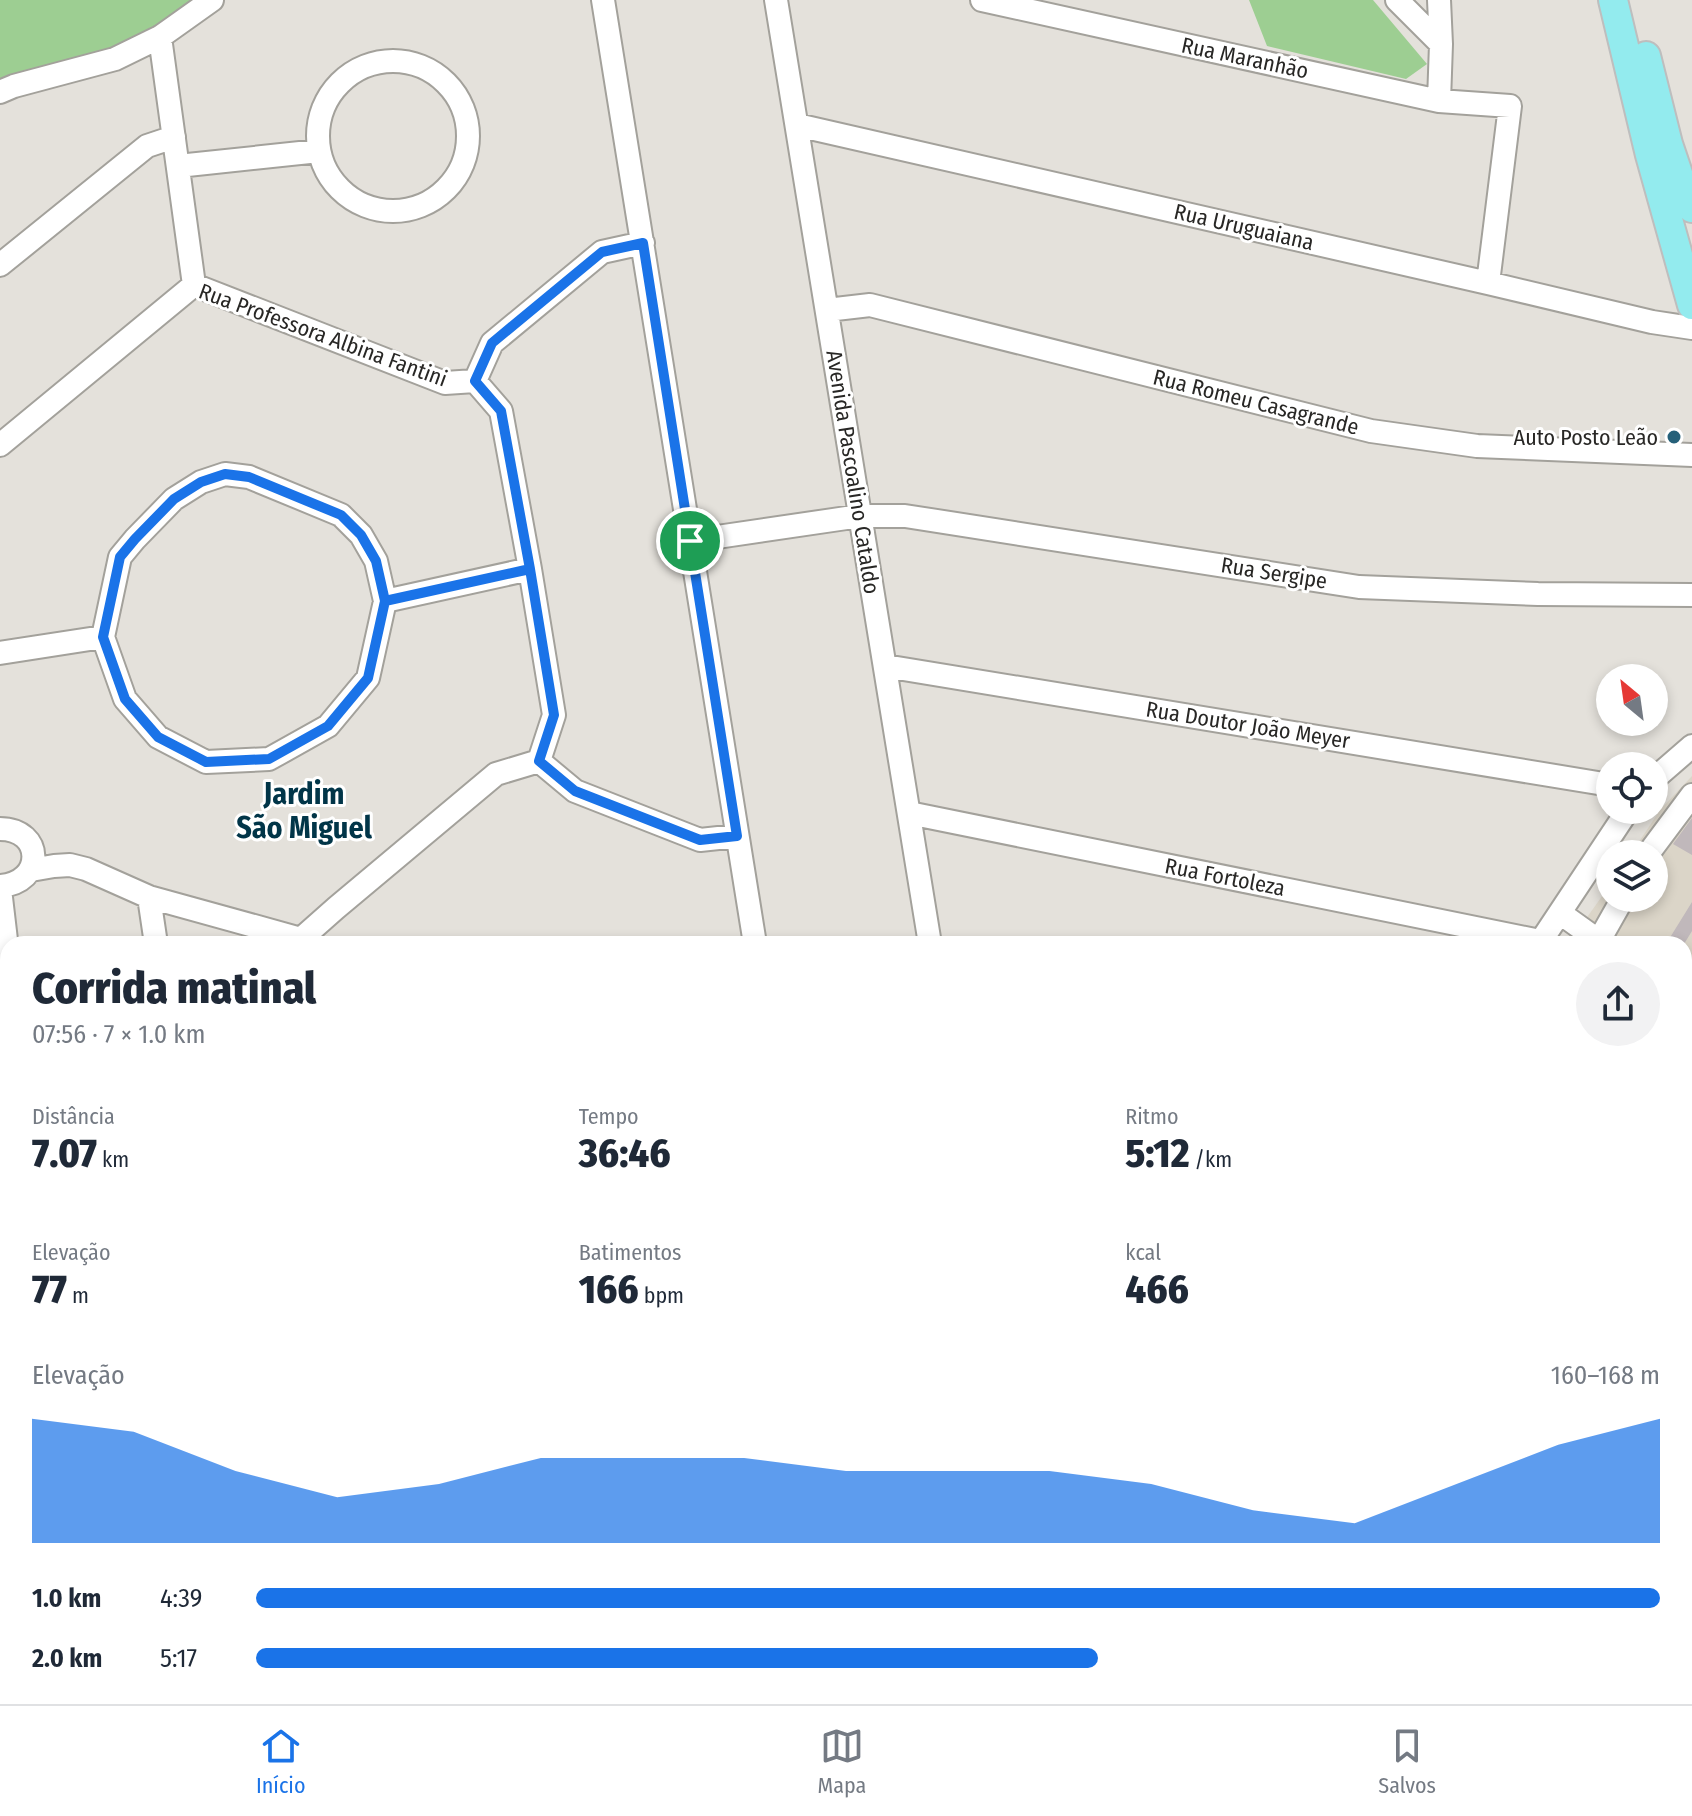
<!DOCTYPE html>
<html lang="pt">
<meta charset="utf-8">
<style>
body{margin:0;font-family:"Fira Sans Condensed",sans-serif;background:#f2f2f3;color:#1f2937;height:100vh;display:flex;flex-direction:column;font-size:30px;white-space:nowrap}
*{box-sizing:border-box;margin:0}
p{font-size:26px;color:#747a83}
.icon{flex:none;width:44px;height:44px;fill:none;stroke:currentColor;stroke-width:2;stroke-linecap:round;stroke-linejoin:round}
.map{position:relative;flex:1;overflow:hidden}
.panel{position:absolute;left:0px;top:936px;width:1692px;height:768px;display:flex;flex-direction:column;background:#fff;border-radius:24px 24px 0 0;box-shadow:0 4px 12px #0003}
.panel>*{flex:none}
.needle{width:52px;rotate:331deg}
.fabs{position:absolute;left:1596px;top:664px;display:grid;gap:16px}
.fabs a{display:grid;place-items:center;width:72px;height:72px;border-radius:50%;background:#fff;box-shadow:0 4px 12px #0003;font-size:40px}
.pin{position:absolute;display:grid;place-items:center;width:68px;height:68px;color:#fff;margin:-34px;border:4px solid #fff;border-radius:50%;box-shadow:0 2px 8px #0007}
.round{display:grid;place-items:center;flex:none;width:84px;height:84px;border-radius:42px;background:#f2f2f3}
.head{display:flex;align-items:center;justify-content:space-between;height:136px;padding:0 32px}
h1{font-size:44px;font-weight:800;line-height:60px}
.figures{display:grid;grid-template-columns:repeat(3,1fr);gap:12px;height:136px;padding:8px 32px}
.figures div{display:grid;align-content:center}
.figures b{font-size:40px;font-weight:800}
.figures small{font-size:22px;font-weight:400}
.figures p{font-size:22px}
.chart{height:224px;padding:16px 32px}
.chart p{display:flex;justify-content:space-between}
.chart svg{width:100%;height:144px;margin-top:8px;fill:#1a73e8;opacity:.7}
ul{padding:0 32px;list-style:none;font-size:26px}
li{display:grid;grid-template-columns:128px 96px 1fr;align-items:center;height:60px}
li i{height:20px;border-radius:10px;background:#1a73e8}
.tabs{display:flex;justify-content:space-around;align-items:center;height:112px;border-top:2px solid #e0e1e3;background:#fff;font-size:22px;color:#747a83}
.tabs a{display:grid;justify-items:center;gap:4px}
.tabs .active{color:#1a73e8}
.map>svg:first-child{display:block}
.built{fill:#dbd5c8}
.green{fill:#9dce92}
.building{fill:#c0b8bb}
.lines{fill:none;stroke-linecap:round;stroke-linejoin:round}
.minor-casing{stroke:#a3a19b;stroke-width:26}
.major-casing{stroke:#bebebe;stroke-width:32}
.minor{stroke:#fff;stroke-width:22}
.major{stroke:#93ebee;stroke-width:28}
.route-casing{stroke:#fff;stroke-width:16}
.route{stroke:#1a73e8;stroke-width:10}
.poi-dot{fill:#256079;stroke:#fff;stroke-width:3}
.labels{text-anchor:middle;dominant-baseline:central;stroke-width:6;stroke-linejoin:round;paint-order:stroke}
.street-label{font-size:22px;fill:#282725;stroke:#fff}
.poi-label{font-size:22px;fill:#282725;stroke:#fff;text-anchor:end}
.district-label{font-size:30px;font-weight:bold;fill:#013548;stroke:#fff}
</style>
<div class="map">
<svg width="1692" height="1704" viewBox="0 0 1692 1704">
<rect width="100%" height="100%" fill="#e4e1db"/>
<!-- built -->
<path class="built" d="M1692,776V1205L1684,1199V944H1568L1610,885V898H1654V854H1631L1660,810Z"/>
<!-- green -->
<path class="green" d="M0,0H207L163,35L0,93Z
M1249,0H1373L1427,64L1406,79L1267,46Z"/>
<!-- building -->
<path class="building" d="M1692,818V855L1673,844Z
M1692,902V931L1684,944H1666Z"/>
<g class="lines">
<defs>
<path id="minor" d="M603,0L755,944
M776,0L930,944
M982,0L1439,101L1510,106L1488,283
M1397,0L1441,44
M1439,0L1441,44L1439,101
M160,37L194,285
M318 136a75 75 0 1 1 150 0a75 75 0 1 1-150 0Z
M0,92L14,86L115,59L160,37L212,0
M797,125L1488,283L1652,322L1692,328
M178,166L319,151
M0,265L147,146L174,137
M827,310L870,305L1371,431L1477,446L1692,455
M475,381L501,411L530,569L554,715L539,761
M475,381L492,343L602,252L643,243
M0,445L194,285L445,383L475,381
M225,474L249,477L341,515L361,535L376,561L385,601L368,678L328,726L269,759L206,762L158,737L125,699L103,637L120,557L135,539L174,499L201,482Z
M690,541L860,516H905L1359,587L1538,594L1692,595
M385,601L530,569
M0,653L103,637
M885,666L1610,785
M539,761L575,791L700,840L737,836
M1654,779L1692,746
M909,813L1540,941
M0,829C44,829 45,883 0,886
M1648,854L1692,795
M31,870L54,866L70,865L86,869L149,897L301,939
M0,889L8,957
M149,897L156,944
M1560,913L1599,941
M301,939L336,908L496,774L539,761
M1539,944L1628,810
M1597,944L1623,898
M112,1696L118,1704
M434,1696L435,1704
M590,1696L596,1704
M672,1696L681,1704
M1216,1696L1225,1704
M1502,1696L1522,1704
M56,1704L66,1696
M624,1704L651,1696
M822,1704L827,1696
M862,1704L867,1696
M980,1704L985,1696"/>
<path id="major" d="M1613,0L1650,155L1692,305
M1646,56L1668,144L1686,197L1692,208"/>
</defs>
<!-- minor casing -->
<use href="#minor" class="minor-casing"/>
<!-- major casing -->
<use href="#major" class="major-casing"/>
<!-- minor -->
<use href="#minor" class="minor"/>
<!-- major -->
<use href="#major" class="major"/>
</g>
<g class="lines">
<defs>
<path id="route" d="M690,541L737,836L700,840L575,791L539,761L554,715L530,569L385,601L368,678L328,726L269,759L206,762L158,737L125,699L103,637L120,557L135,539L174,499L201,482L225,474L249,477L341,515L361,535L376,561L385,601L530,569L501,411L475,381L492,343L602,252L643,243L690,541"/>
</defs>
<!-- route casing -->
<use href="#route" class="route-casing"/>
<!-- route -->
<use href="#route" class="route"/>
</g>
<!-- markers -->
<circle class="poi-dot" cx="1674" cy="437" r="8"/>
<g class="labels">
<!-- street labels -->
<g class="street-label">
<text transform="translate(1245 58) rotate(12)">Rua Maranhão</text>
<text transform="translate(1244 227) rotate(13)">Rua Uruguaiana</text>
<text transform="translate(323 335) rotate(20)">Rua Professora Albina Fantini</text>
<text transform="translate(1256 402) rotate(14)">Rua Romeu Casagrande</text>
<text transform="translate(853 472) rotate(81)">Avenida Pascoalino Cataldo</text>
<text transform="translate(1274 573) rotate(9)">Rua Sergipe</text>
<text transform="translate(1248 725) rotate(9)">Rua Doutor João Meyer</text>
<text transform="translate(1225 877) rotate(11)">Rua Fortoleza</text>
</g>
<!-- poi labels -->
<g class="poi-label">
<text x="1658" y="437">Auto Posto Leão</text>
</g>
<!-- district labels -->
<g class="district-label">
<text x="304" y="794">Jardim<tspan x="304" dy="34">São Miguel</tspan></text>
</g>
</g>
</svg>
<div class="fabs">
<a><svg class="needle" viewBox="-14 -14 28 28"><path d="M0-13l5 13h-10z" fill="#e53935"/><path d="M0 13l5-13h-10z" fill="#747a83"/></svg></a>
<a><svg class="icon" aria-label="locate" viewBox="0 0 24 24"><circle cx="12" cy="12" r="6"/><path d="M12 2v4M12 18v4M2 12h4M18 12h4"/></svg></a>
<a><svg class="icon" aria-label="layers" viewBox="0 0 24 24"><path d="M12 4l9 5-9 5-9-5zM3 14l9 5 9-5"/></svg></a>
</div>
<div class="pin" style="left:690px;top:541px;background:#1e9e55"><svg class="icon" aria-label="arrive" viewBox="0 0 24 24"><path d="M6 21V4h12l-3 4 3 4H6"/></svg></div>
<section class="panel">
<div class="head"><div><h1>Corrida matinal</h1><p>07:56 · 7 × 1.0 km</p></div><a class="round"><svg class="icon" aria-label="share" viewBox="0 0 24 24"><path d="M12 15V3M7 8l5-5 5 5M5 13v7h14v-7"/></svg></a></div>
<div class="figures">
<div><p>Distância</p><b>7.07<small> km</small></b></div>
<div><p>Tempo</p><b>36:46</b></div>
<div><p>Ritmo</p><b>5:12<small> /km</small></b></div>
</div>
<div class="figures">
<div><p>Elevação</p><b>77<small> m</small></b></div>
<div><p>Batimentos</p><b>166<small> bpm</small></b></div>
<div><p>kcal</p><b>466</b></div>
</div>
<div class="chart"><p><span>Elevação</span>160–168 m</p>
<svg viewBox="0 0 160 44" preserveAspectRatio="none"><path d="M0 44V6L10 10L20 22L30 30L40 26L50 18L60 18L70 18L80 22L90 22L100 22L110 26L120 34L130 38L140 26L150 14L160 6V44z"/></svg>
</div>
<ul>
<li><b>1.0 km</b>4:39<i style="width:100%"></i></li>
<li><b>2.0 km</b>5:17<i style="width:60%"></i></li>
</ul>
</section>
</div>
<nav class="tabs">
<a class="active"><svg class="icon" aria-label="home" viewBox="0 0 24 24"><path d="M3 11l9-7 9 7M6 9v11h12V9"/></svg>Início</a>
<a><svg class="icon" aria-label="map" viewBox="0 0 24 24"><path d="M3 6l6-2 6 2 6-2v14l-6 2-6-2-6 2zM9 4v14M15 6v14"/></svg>Mapa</a>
<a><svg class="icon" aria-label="saved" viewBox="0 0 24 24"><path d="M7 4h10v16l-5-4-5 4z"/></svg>Salvos</a>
</nav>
